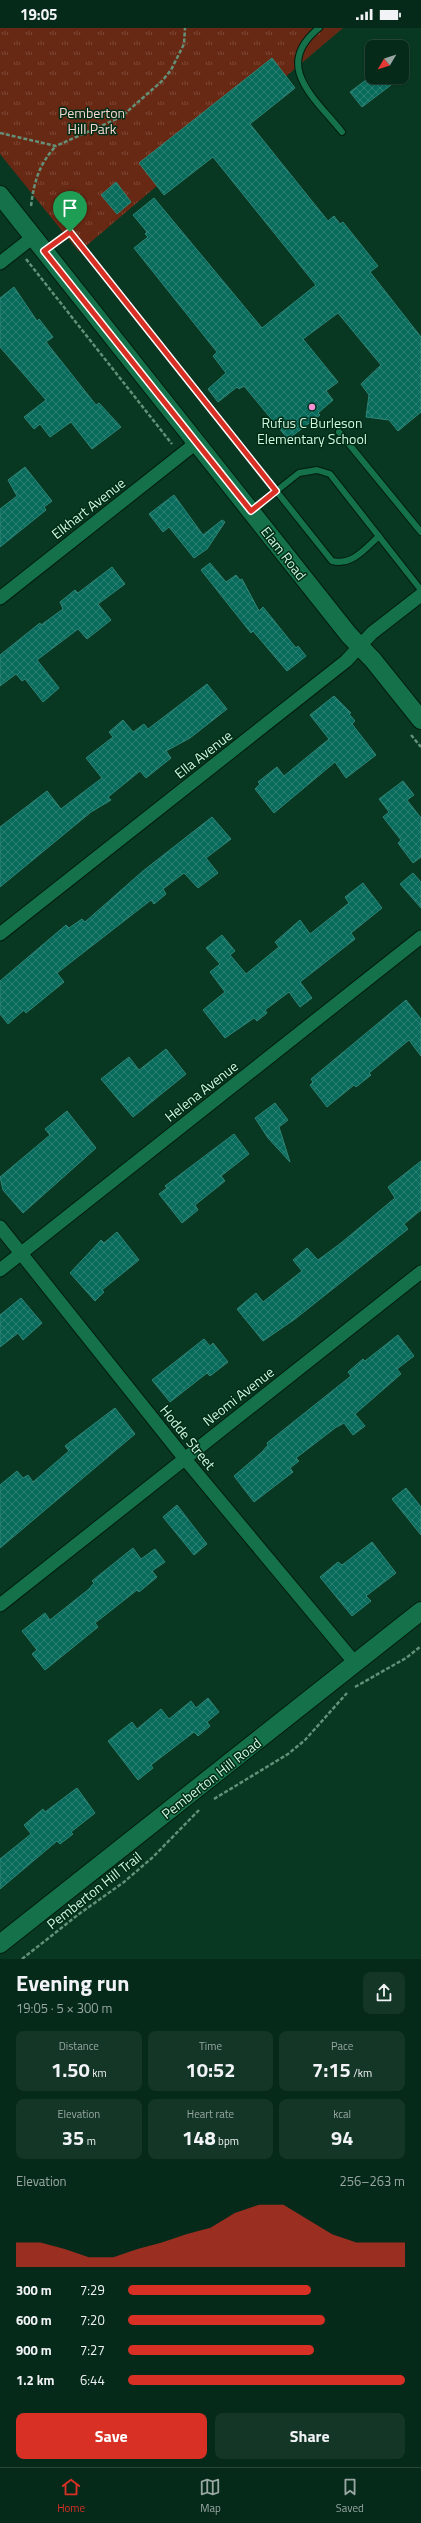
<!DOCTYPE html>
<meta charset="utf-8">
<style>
body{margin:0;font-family:"Titillium Web",sans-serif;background:#143627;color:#f1f3f6;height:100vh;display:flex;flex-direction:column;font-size:15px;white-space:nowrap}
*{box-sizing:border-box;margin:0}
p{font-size:13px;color:#98a7a2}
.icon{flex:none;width:22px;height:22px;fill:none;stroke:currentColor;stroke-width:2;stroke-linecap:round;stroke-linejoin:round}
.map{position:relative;height:1931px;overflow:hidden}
.sheet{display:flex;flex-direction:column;background:#062a1a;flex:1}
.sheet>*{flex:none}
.needle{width:26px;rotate:231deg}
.buttons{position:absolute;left:365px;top:12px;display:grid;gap:8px}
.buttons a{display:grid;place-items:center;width:44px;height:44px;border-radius:8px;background:#062a1a;box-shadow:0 1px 3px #0004,0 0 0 1px #274639;font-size:20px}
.pin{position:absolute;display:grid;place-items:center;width:34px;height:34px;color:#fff;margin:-41px -17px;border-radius:50% 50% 50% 0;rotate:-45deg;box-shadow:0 0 4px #0007}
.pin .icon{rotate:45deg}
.round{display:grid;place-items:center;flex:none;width:42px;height:42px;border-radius:8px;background:#143627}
.summary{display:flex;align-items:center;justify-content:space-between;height:68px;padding:0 16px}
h1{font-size:22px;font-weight:700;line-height:30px}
.stats{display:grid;grid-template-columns:repeat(3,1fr);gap:6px;height:68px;padding:4px 16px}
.stats div{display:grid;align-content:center;border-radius:8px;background:#143627;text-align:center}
.stats b{font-size:20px;font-weight:700}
.stats small{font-size:11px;font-weight:400}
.stats p{font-size:11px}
.chart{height:112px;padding:8px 16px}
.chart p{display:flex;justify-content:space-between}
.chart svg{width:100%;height:72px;margin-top:4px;fill:#d93025;opacity:.7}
.action{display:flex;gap:8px;margin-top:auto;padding:8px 16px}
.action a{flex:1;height:46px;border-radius:8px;background:#d93025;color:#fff;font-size:16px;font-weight:700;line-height:46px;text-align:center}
.action a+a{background:#143627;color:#f1f3f6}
ul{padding:0 16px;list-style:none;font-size:13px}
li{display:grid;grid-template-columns:64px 48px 1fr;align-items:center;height:30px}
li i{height:10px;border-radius:5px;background:#d93025}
.status{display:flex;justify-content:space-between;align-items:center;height:28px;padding:0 20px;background:#062a1a;direction:ltr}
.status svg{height:11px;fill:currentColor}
.tab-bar{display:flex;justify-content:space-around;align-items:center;height:56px;border-top:1px solid #274639;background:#062a1a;font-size:11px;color:#98a7a2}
.tab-bar a{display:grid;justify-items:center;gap:2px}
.tab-bar .on{color:#d93025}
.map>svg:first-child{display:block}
.grass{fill:url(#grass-tufts)}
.building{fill:url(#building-cross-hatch);stroke:#308475}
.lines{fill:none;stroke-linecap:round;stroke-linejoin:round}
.lane-casing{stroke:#021c0f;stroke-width:8}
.street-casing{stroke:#021c0f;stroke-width:15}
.secondary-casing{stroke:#021c0f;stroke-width:20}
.path{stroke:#649078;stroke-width:2.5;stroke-dasharray:4 2;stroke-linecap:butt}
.lane{stroke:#147149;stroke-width:6}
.street{stroke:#147149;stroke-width:13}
.secondary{stroke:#147149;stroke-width:18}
.route-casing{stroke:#fff;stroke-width:8}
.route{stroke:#d93025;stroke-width:5}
.poi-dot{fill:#f291d6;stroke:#002d18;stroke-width:1.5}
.labels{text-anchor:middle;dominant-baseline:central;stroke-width:3;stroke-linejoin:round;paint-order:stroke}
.park-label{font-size:14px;fill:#f5d6cd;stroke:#002d18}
.poi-label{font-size:14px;fill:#cff7de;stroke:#002d18}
.street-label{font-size:14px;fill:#cff7de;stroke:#002d18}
</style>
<div class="status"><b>19:05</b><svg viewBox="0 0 49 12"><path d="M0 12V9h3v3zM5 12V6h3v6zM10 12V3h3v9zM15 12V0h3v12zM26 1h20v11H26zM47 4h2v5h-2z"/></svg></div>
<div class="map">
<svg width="421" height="1931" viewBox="0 0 421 1931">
<defs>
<pattern id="grass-tufts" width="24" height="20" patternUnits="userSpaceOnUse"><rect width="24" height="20" fill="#682914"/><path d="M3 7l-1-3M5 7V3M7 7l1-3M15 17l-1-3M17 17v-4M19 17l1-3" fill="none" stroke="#7d4936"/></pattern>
<pattern id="building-cross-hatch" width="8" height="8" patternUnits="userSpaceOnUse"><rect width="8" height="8" fill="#096b5c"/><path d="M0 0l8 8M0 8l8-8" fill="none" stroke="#2c8173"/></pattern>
</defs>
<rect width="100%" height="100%" fill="#083822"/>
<!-- grass -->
<path class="grass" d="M0,0H343L79,224L0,126Z"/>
<!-- building -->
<path class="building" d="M272,30L295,60L250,96L328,193L334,188L340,196L343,194L378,238L370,244L421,309V384L398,403L389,392L366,389L369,367L361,356L381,337L338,285L303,311L338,354L326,363L333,372L318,385L320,387L288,411L244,358L239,361L237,359L218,374L208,361L226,345L213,328L217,324L134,220L148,209L145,206L147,204L133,187L154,170L262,300L316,257L213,129L164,167L139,135Z
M370,49H385L391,57L362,79L350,64Z
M116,154L131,174L117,186L101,167Z
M14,259L37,293L39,291L53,309L46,314L96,377L99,375L121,399L92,421L71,394L50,409L40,396L34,401L24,389L46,372L0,319V270Z
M25,439L52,473L44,479L46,482L0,519V481L17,468L8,452Z
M174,467L203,507L222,492L225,494L207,521L194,530L169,499L163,504L149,486Z
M210,535L226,554L236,547L240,552L242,551L259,583L263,579L296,620L298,618L306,628L287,643L253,603L251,605L201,542Z
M112,539L125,556L98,576L111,592L87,611L78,601L37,632L59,660L43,674L25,651L22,653L16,646L0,658V627L40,595L41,597L63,581L60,574L75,562L78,565Z
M207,656L227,681L190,710L166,723L171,730L146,750L140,743L108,769L111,772L91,784L0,859V799L47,763L61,781L102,750L86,730L113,709L109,704L123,692L133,704L144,696L148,701Z
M334,668L351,685L349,686L355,693L352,696L376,727L346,750L335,734L274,785L255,761L260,756L258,754L277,739L284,748L329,711L310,687Z
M403,753L414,767L407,772L421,790V829L413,835L398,815L401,812L383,789L389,784L379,771Z
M212,789L231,811L206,830L218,845L198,860L184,845L163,861L166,866L154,876L151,872L57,945L64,954L26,985L24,982L8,996L0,986V953L66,897L69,900L82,891L85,894L143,843Z
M413,845L421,854V880L400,856Z
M363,855L382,880L351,905L355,911L300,954L312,970L300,979L289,964L265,982L267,985L257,993L254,990L225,1010L203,982L225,964L210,944L220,936L206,920L222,907L235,923L230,927L246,946L279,919L275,914L300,892L310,906L349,875L345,869Z
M406,972L421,991V1028L409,1012L369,1045L371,1047L356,1059L354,1057L327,1079L310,1057L313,1054L311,1051Z
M166,1021L186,1046L133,1089L101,1051L129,1029L139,1042Z
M275,1075L288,1092L279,1099L290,1134L268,1110L255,1090Z
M67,1083L96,1120L23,1185L3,1162L0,1149L50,1107L45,1101Z
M234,1106L249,1126L221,1148L225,1153L195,1177L198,1182L182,1195L159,1166L167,1160L165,1158Z
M421,1133V1182L404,1196L408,1201L295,1291L263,1313L237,1281L256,1265L263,1274L302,1243L293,1232L307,1220L318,1232L341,1215L395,1170L388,1159Z
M117,1204L139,1232L102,1262L104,1264L95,1273L70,1245L101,1212L104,1215Z
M21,1270L42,1295L23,1312L18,1305L0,1319V1287Z
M398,1307L414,1328L397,1341L401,1346L355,1386L365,1398L353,1407L344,1395L335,1400L296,1430L299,1433L290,1440L293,1444L254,1474L234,1448L262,1424L268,1417L267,1415L351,1348L348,1344L363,1331L365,1333Z
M204,1311L210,1318L213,1315L228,1334L210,1348L207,1345L170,1374L152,1352Z
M115,1380L135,1406L0,1520V1457L17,1443L23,1450L28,1447L33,1454L69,1423L65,1418Z
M406,1460L421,1479V1507L392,1471Z
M177,1477L207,1516L194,1527L163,1489Z
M372,1514L396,1545L366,1568L371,1573L352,1588L320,1549L338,1534L342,1537Z
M133,1520L141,1531L155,1521L165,1534L152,1543L157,1549L139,1564L137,1562L95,1595L98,1599L45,1642L32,1626L37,1622L22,1603L45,1585L50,1592L89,1561L94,1555L92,1553Z
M208,1670L219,1684L207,1694L210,1698L198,1708L194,1704L151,1737L153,1740L138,1752L108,1713L132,1694L137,1701L161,1681L169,1691L191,1673L196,1680Z
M77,1760L95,1785L71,1804L73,1806L60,1816L57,1813L0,1861V1831L31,1806L24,1797L43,1781L45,1784Z"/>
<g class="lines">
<defs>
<path id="lane" d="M319,0C272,38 315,70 342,104
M46,222L70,204L332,533C352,538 365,521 379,508
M339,404L421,504
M251,483L299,445L317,442L330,446L421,562"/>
<path id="street" d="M0,235L33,209
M0,570L196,415
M0,906L346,633L372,605L421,567
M0,1199L185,1431L355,1635
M0,1242L421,909
M0,1577L421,1244"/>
<path id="secondary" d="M0,167L349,607L373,632L421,692
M0,1916L421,1583"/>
</defs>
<!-- lane casing -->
<use href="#lane" class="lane-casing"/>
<!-- street casing -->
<use href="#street" class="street-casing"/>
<!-- secondary casing -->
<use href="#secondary" class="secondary-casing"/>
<!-- path -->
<path class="path" d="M0,105L56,118L121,89L162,53L171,42L184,16L185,0
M31,178C34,154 39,136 56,118
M26,231L172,416
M411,707L421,719
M355,1659L406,1630L421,1618
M214,1771L288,1726L305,1712L347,1665
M22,1931L79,1886L124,1854L153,1829L199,1782"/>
<!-- lane -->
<use href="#lane" class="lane"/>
<!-- street -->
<use href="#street" class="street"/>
<!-- secondary -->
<use href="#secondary" class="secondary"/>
</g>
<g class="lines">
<defs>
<path id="route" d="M70,204L276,463L251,483L44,223Z"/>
</defs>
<!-- route casing -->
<use href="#route" class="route-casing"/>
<!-- route -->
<use href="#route" class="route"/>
</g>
<!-- markers -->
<circle class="poi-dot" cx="312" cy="379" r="4"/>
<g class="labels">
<!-- park labels -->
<g class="park-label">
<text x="92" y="84">Pemberton<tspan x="92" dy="16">Hill Park</tspan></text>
</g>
<!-- poi labels -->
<g class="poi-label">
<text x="312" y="394">Rufus C Burleson<tspan x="312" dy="16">Elementary School</tspan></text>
</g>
<!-- street labels -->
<g class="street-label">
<text transform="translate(88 480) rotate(-38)">Elkhart Avenue</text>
<text transform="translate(284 525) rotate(52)">Elam Road</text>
<text transform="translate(203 726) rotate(-38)">Ella Avenue</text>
<text transform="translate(201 1063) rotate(-38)">Helena Avenue</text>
<text transform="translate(238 1368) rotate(-38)">Neomi Avenue</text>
<text transform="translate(188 1409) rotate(51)">Hodde Street</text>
<text transform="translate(211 1750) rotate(-38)">Pemberton Hill Road</text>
<text transform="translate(94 1862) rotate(-38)">Pemberton Hill Trail</text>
</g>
</g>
</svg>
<div class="buttons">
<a><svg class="needle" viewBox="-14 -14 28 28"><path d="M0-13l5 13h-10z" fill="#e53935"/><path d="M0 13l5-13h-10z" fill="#98a7a2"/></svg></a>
</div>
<div class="pin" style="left:70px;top:204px;background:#1e9e55"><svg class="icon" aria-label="arrive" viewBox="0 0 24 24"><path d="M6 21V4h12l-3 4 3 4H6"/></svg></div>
</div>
<section class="sheet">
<div class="summary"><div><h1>Evening run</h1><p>19:05 · 5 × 300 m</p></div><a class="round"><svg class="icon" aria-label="share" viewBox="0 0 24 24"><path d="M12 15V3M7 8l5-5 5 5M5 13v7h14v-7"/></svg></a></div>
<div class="stats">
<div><p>Distance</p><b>1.50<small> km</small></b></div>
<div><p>Time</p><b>10:52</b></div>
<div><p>Pace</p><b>7:15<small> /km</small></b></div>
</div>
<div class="stats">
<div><p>Elevation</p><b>35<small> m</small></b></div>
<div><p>Heart rate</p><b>148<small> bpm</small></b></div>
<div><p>kcal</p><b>94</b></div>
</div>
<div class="chart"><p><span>Elevation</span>256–263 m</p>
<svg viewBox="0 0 160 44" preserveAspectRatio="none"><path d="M0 44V29L10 29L20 33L30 38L40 38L50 33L60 29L70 24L80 20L90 11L100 6L110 6L120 15L130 24L140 29L150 29L160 29V44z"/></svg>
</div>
<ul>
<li><b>300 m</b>7:29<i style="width:66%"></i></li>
<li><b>600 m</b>7:20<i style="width:71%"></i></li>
<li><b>900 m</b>7:27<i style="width:67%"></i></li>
<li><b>1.2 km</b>6:44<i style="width:100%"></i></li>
</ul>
<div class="action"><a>Save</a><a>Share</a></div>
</section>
<nav class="tab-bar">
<a class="on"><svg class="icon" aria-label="home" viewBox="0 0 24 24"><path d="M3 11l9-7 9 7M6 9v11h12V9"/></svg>Home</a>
<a><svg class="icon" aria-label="map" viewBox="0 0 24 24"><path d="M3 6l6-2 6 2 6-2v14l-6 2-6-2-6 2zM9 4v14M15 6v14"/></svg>Map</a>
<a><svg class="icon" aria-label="saved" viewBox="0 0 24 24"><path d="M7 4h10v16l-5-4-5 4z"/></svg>Saved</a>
</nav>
